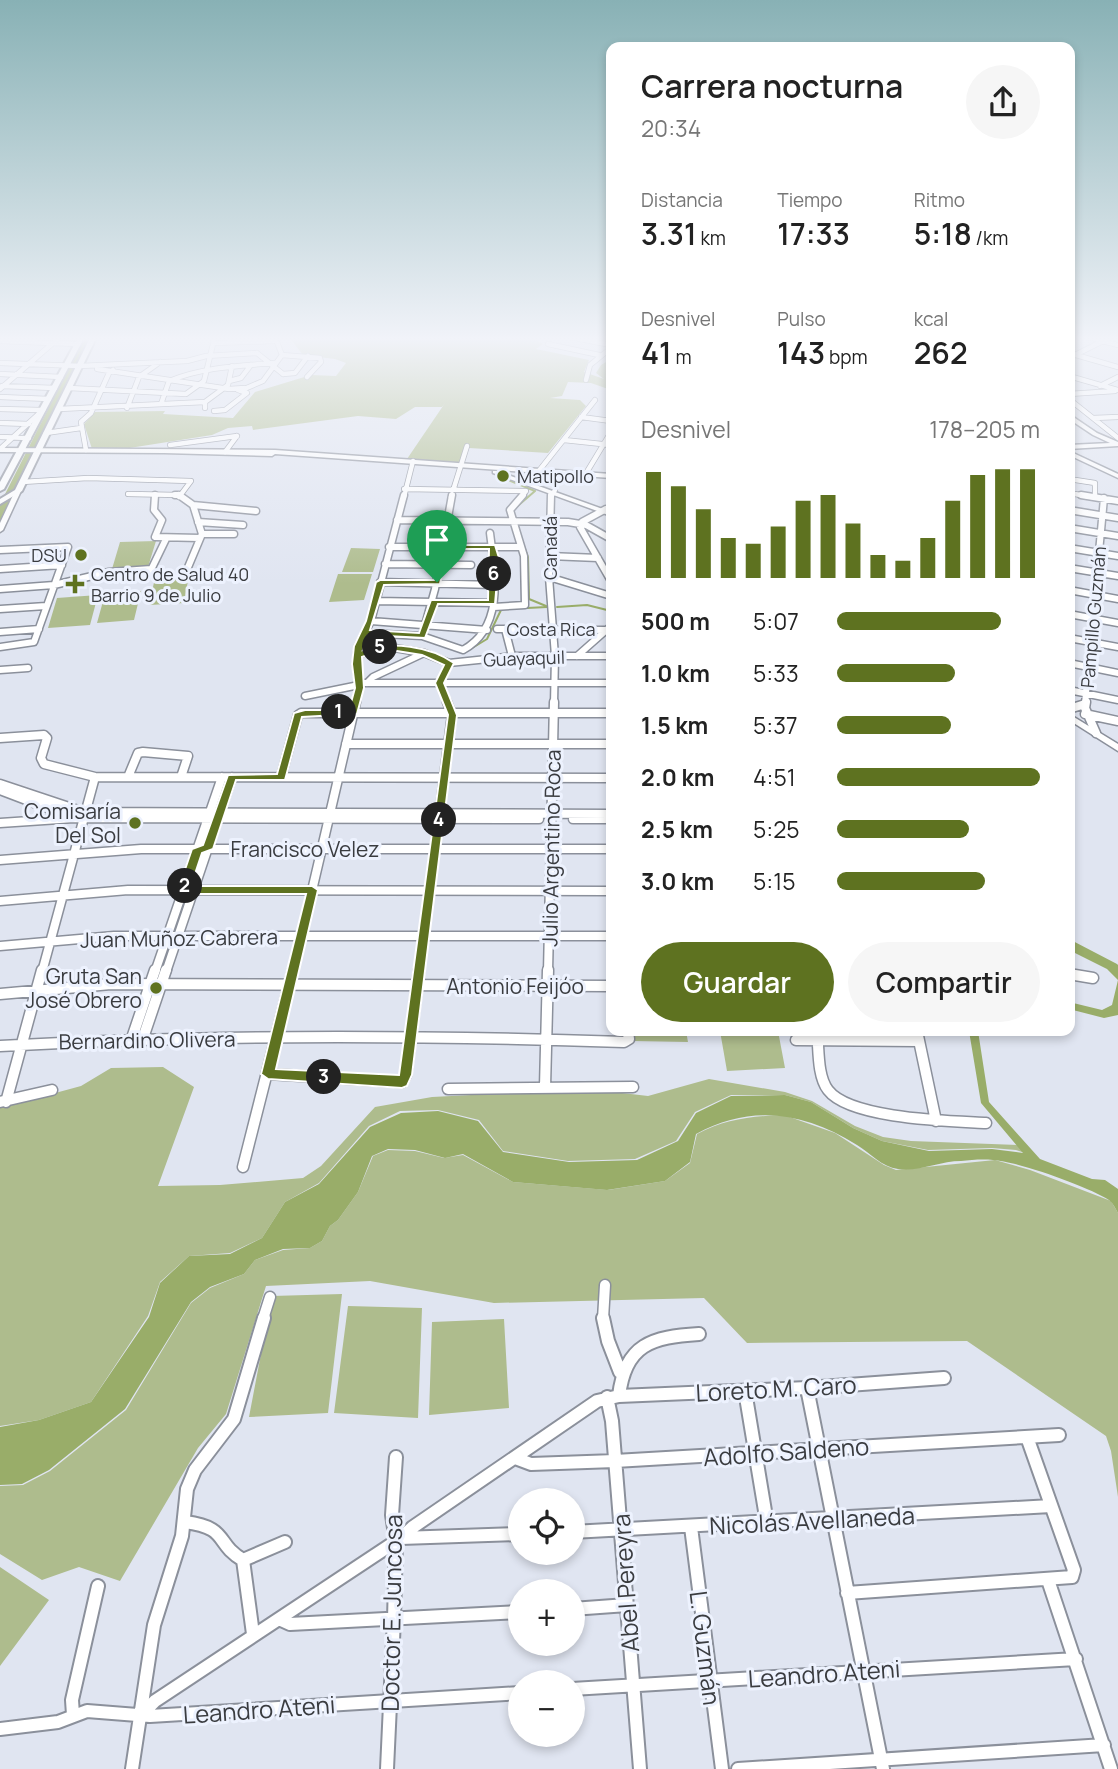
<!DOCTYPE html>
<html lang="es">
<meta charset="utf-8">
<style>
body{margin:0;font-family:Manrope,sans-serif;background:#f6f6f6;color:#222;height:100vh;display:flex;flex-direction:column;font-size:26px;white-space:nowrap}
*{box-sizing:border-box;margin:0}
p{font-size:23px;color:#767676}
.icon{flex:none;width:38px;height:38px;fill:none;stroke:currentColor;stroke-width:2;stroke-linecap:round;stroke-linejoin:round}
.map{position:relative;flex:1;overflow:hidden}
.sheet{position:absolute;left:606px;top:42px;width:469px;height:994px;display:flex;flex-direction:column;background:#fff;border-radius:14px;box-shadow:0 4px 10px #0003}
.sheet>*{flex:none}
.buttons{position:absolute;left:508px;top:1488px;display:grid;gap:14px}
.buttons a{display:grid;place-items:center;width:77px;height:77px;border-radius:50%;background:#fff;box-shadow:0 4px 10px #0003;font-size:35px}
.pin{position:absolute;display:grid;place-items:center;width:60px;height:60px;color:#fff;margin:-72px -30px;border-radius:50% 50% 50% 0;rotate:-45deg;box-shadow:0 0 7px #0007}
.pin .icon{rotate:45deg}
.km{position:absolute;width:35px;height:35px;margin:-18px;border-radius:50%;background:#222;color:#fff;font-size:19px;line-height:35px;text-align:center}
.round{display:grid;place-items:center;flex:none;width:74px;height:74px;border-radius:37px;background:#f6f6f6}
.head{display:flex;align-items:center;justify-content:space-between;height:119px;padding:0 35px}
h1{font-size:32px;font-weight:600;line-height:52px}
.figures{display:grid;grid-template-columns:repeat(3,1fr);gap:10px;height:119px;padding:7px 35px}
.figures div{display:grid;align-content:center}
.figures b{font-size:30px;font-weight:600}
.figures small{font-size:19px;font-weight:400}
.figures p{font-size:19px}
.chart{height:196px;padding:14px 35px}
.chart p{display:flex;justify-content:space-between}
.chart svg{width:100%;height:126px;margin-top:7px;stroke:#5e7220;stroke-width:6}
.cta{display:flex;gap:14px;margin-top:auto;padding:14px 35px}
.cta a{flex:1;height:80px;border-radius:42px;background:#5e7220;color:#fff;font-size:28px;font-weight:600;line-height:80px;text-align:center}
.cta a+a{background:#f6f6f6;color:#222}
ul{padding:0 35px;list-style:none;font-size:23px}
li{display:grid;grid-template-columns:112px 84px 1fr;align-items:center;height:52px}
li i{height:18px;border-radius:9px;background:#5e7220}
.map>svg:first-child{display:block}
.green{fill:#aebc8d}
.water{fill:#99ad69}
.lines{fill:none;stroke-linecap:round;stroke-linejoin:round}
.stream{stroke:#99ad69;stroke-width:2}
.minor-far4-casing{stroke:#8b909b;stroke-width:6}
.minor-far3-casing{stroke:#8b909b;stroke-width:9}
.minor-far2-casing{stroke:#8b909b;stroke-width:11}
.minor-far1-casing{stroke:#8b909b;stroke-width:13}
.minor-casing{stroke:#8b909b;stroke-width:16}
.major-casing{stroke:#8b909b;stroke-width:3}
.highway-casing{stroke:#8b909b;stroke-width:4}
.minor-far4{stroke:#fff;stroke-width:4.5}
.minor-far3{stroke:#fff;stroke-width:6}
.minor-far2{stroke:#fff;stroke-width:8}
.minor-far1{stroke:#fff;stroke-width:10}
.minor{stroke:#fff;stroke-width:12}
.major{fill:#fff;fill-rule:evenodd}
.highway{fill:#fff;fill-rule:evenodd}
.route{fill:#5e7220;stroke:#fff;stroke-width:2;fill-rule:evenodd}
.poi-dot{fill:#5e7220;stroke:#edf2fe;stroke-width:2.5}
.labels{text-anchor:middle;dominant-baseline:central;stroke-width:6;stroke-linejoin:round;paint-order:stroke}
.far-poi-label{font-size:18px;fill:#3a3c40;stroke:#edf2fe;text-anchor:start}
.far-street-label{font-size:18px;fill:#3a3c40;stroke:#edf2fe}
.poi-label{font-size:21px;fill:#3a3c40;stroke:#edf2fe;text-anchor:end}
.street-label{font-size:21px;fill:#3a3c40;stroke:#edf2fe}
.near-street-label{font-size:24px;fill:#3a3c40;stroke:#edf2fe}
</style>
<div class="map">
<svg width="1118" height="1769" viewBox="0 0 1118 1769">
<rect width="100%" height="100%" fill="#e0e5f1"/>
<!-- green -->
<path class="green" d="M288,336H552L536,340L543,344L536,349L589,360L584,372L604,379L596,373L601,365L611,359V390L591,383L568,382L562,396L550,398L580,400L586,406L548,453L469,448L463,463L407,459L445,403L442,407H415L396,419L358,416L253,430L252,426L228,428L212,435L123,449H92L84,424L95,412L165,411L163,414L233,418L255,392L311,375L336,376L346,363L335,359L303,355Z
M156,541L148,567L112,569L120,542Z
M351,548L380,549L373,572H342Z
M338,574H372L364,600L329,602Z
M189,575L184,603L149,605L155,578Z
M141,591L134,620L97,623L105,594Z
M98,595L90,625L48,628L57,598Z
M632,1031H686L688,1042L633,1041Z
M720,1031H778L785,1068L727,1071Z
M163,1067L194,1087L158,1186L220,1185L303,1178L321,1166L375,1107L432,1097L588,1089L648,1096L709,1079L785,1092L812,1101L855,1126L883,1137L911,1141L1018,1145L1025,1153L1016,1150L992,1148L928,1150L882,1141L853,1128L811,1102L785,1095H731L695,1112L676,1141L635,1159L568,1161L503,1151L479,1120L438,1110L400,1111L369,1126L319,1183L285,1202L262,1238L230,1253L189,1256L160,1282L148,1316L91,1402L39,1420L0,1426V1108L81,1086L111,1068Z
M784,1115L835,1133L884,1165L896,1170L995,1160L1030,1170L1111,1201L1118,1213V1497L1111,1451L1106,1436L967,1341L747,1343L704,1298L494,1303L370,1281L266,1286L226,1414L198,1448L120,1581L79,1567L42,1580L0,1554V1486L23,1485L50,1471L126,1410L191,1303L210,1288L244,1274L255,1260L283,1250L310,1248L322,1241L330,1226L338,1220L358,1192L373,1156L388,1150L415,1151L444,1158L463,1155L513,1182L608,1190L665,1181L690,1163L697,1134C725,1119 752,1116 784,1115Z
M342,1294L328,1413L249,1417L272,1296Z
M348,1306L422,1308L418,1418L334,1413Z
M504,1319L509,1408L429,1415L432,1322Z
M0,1567L49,1600L0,1666Z"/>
<!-- water -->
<path class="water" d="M85,336H92L0,521V504Z
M1069,939L1117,964L1118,965V1015L1104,1018L1069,1009V1002L1102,1010L1112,1005L1118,980L1107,969L1069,950Z
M969,1031H978L989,1102L1040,1159L1092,1179L1105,1180L1118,1189V1213C1115,1208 1113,1203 1109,1200C1089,1187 1016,1161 993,1160C982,1159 971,1160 961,1161C940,1161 919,1172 898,1169C882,1167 870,1153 857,1145C804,1112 752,1104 696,1134L690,1162L665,1181L607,1190L513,1182L463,1154L445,1158L415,1150L388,1149L372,1156L358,1192L338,1220L330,1226L322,1241L310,1248L283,1249L255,1260L244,1274L210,1287L191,1302L125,1409L49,1470L22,1484L0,1485V1427L39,1420L91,1402L149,1317L160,1283L189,1256L230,1254L262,1238L285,1202L319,1184L370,1127L401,1113L438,1111L478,1121L503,1152L569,1162L637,1160L678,1141L696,1113L731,1096L785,1095L811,1102L853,1128L882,1141L929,1151L992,1149L1023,1153L981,1103Z"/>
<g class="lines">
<!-- stream -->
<path class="stream" d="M496,475L535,491L513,510L514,513
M522,541L528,557L529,599L546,606
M557,607L587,605L611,611
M527,608L547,607
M365,641L380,637
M447,647L464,653L487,639L501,610"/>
<defs>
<path id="minor-far4" d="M1084,336L1118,345
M570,337L611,345
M0,341L78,344
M214,343L274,341
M548,344L599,355
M257,353L283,374
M1069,353L1118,367
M282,355L320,358L321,362L307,377
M1075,355L1113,336
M0,363L80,366L187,361L206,356L257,353
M97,369L229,389L245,388
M0,374L61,377
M283,374L295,373L308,356
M1069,376L1118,390
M586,380L590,365L611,348
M229,381L241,378L251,365
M2,386L55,388
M1100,386L1118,377
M69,388L186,394L204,381L215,336
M0,389L61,336
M242,390L263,381L282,355L277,342L270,336
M1069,394L1115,391
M0,397L49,399
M1069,399L1118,438
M161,404L169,381C203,367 239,366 275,363
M127,408L139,377L160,362
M205,408V402L228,385L232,366
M0,409L40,410
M59,409L205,402
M214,411L225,410L247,393L238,390
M581,417L611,421
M1093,418L1118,417
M0,423L29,424
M46,433L81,428
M0,437L29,438
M564,440L611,445
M170,445L237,436
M0,449L43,410
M86,450L81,422L91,413L109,373L113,370
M225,452L237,436
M538,472L595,400
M585,475L611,432
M1069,479L1095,483V497
M22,482L88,478L191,481L179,497
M404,489L526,491L521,497
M1069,493L1092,497
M128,494L179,495
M404,497L413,461
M451,497L467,446
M551,497L555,490"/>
<path id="minor-far3" d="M155,495L154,510L162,520L155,537L200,538
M175,495H179
M179,495L193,505L202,534L186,572
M551,495L549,577L555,656L554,704
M1081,495L1118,501
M193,505L256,511
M606,509L582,522L580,527L611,581
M1069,510L1118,518
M397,520L568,522L586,525L611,539
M198,522L243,525
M1069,528L1118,536
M202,534H234
M389,547H521
M1069,548L1118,556
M0,550L68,547L34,642L0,647
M549,556L598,558
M385,564L471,565
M1069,568L1118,576
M0,569L62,565
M149,574L166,539
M549,577L611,596
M380,582L494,585
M0,589L54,585L109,572L151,569
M1069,590L1118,599
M376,601L492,603
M494,607L525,605L524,556L510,510L523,495
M0,609L46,606
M1069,614L1118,623
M371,621L487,630
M497,629L605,630
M505,629L512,656
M0,632L39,629
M365,633L422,636L463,650C505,627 495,574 490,533
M422,636L435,589L452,495
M1069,638L1118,647
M357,655L383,646L424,653L449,663L516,656H611
M577,656L611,626
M1069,663L1118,673
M0,670L28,668
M359,683H611
M367,683L373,677L424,653
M1069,690L1118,700
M305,696L359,685
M355,704L359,688L356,664L358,646L371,621L404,495
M448,704L440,683L449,663
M1085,704L1104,498"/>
<path id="minor-far2" d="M1086,702L1085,708L1096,733
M1069,709L1085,704
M1085,714L1118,721
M0,738L44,735L47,738L41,758L44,764L95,777L611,778
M346,744H611
M128,777L138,753L143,752L188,756L181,777
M281,777L298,715L301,713H611
M0,784L84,812L611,814
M0,790L71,817
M573,819H611
M0,823L74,818L539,819
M0,860L141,849H611
M0,901L128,890L611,891
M0,946L114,936H611
M42,972L95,777
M155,972L222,777
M166,972L232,777
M293,972L356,702
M419,972L452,715L447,702
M548,972L554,702"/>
<path id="minor-far1" d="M1069,974L1093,978
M0,994L111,984L611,986
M817,1031C819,1048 817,1076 828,1090C850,1119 950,1121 986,1123
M917,1031L936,1121
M132,1038L155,970
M143,1038L166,970
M796,1040L919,1041
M0,1046C207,1034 416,1035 624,1042L629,1039L628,1031
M268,1074L402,1082L406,1075L419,970
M545,1087L548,970
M448,1089L633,1087
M0,1102L52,1090
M6,1102L42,970
M243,1167L293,970
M263,1319L270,1297
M603,1319L605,1285"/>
<path id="minor" d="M603,1318L608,1341L620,1372
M807,1388L883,1769
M745,1391L767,1523
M619,1396C625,1344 652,1337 699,1334
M607,1397L612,1421L640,1769
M515,1458L531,1464L615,1461L1059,1435
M185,1522C230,1528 214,1543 243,1560L285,1542
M691,1527L722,1769
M572,1532L1051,1506
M401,1538L520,1534
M243,1560L253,1634
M1048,1580L1111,1769
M847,1593L1072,1577L1074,1570L1027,1437
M572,1609L627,1605
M279,1619L290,1624L520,1612
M572,1689L1076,1659
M73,1715L72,1700L98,1586
M141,1715L155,1701L401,1538L413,1527L597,1401L619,1396L807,1388L944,1378
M0,1729L58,1722L87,1711L150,1716L520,1693
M132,1769L154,1625L182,1536L187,1489L195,1470L234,1419L264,1318
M387,1769L394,1619L396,1541L392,1515L396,1457
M738,1769L1104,1745"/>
<path id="major" d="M1069,414L1097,433L1118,442V446L1069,449V445L1110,443L1093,435L1069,419Z
M0,448L275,450L611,474V478L275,454L272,456L164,453L0,452Z
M1069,451L1118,474V478L1069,455Z
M493,471H497L611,512V516L493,473Z
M18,489L21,491L3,530L0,532V523L15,491Z
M1069,714L1118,744V751L1069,720Z"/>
<path id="highway" d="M79,336H85L4,489L0,491V482Z
M91,336H97L22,491L0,504V499L15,490Z"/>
</defs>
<!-- minor-far4 casing -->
<use href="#minor-far4" class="minor-far4-casing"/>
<!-- minor-far3 casing -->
<use href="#minor-far3" class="minor-far3-casing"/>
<!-- minor-far2 casing -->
<use href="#minor-far2" class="minor-far2-casing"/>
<!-- minor-far1 casing -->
<use href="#minor-far1" class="minor-far1-casing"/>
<!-- minor casing -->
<use href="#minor" class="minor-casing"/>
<!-- major casing -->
<use href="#major" class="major-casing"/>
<!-- highway casing -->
<use href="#highway" class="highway-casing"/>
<!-- minor-far4 -->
<use href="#minor-far4" class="minor-far4"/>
<!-- minor-far3 -->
<use href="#minor-far3" class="minor-far3"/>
<!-- minor-far2 -->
<use href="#minor-far2" class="minor-far2"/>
<!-- minor-far1 -->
<use href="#minor-far1" class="minor-far1"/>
<!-- minor -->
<use href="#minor" class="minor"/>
<!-- major -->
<use href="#major" class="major"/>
<!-- highway -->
<use href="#highway" class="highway"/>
</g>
<!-- sky -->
<linearGradient id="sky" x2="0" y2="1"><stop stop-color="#88b1b5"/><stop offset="0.58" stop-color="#f1f3f9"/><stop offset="1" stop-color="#f1f3f9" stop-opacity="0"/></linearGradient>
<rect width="1118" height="584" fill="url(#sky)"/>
<!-- route -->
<path class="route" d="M441,545H495L499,558L495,604H438L425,638L368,635L363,650C391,641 430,646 454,663L444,683L457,715L412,1075L407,1086L402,1088L268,1079L261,1074L306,894H184L178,890L192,849L203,845L228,775L277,774L294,713L305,710H349L355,688L352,664L354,646L366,621L376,582L380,580H434ZM447,549H489L488,600H431L419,633L370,630L384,585L440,584ZM384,649L422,655L444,665L435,683L448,715L399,1075L276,1069L318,890L312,886H191L202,853L213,849L236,780H285L302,717L357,714L364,688L362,657Z"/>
<!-- markers -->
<g class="poi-dot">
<circle cx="503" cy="476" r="7"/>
<circle cx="81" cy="555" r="7"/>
<path d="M71.5 573.5h7v7h7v7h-7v7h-7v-7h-7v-7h7z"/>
<circle cx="135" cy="823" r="7"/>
<circle cx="156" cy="988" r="7"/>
</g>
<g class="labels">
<!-- far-poi labels -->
<g class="far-poi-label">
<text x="517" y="476">Matipollo</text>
<text x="67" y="555" text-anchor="end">DSU</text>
<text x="91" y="574">Centro de Salud 40<tspan x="91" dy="21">Barrio 9 de Julio</tspan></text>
</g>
<!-- far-street labels -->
<g class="far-street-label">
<text transform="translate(550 548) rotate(-90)">Canadá</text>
<text transform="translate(1093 617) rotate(-85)">Pampillo Guzmán</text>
<text x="551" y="629">Costa Rica</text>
<text transform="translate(524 658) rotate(-2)">Guayaquil</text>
</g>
<!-- poi labels -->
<g class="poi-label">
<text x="121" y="811">Comisaría<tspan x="121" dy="24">Del Sol</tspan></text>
<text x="142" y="976">Gruta San<tspan x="142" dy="24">José Obrero</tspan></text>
</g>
<!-- street labels -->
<g class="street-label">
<text transform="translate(551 848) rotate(-89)">Julio Argentino Roca</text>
<text x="305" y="849">Francisco Velez</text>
<text transform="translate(179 938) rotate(-1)">Juan Muñoz Cabrera</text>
<text x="515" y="986">Antonio Feijóo</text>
<text transform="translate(147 1040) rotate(-1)">Bernardino Olivera</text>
</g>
<!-- near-street labels -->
<g class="near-street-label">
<text transform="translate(776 1388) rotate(-3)">Loreto M. Caro</text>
<text transform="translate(786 1451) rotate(-4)">Adolfo Saldeno</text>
<text transform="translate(812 1520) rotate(-3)">Nicolás Avellaneda</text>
<text transform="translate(625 1583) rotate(-94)">Abel Pereyra</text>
<text transform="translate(391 1613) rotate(-89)">Doctor E. Juncosa</text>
<text transform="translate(706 1648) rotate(83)">L. Guzmán</text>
<text transform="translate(824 1673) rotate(-4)">Leandro Ateni</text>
<text transform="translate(259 1709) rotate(-4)">Leandro Ateni</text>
</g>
</g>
</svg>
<div class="buttons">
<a><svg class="icon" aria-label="locate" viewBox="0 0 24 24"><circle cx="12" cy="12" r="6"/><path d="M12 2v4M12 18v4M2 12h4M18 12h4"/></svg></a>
<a>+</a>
<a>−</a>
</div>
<div class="pin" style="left:437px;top:582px;background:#1e9e55"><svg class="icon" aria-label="arrive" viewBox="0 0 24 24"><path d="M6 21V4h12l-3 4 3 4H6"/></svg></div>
<b class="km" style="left:339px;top:712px">1</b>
<b class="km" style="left:185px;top:886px">2</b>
<b class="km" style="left:324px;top:1077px">3</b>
<b class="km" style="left:439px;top:820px">4</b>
<b class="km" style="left:380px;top:647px">5</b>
<b class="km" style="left:494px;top:574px">6</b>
<section class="sheet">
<div class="head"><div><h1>Carrera nocturna</h1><p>20:34</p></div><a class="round"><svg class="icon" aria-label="share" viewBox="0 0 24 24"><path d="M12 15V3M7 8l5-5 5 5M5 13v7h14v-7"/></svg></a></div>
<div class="figures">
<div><p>Distancia</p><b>3.31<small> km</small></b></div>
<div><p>Tiempo</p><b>17:33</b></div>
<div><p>Ritmo</p><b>5:18<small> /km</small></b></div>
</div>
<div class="figures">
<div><p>Desnivel</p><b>41<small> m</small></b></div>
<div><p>Pulso</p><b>143<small> bpm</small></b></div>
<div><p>kcal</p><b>262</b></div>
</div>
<div class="chart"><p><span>Desnivel</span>178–205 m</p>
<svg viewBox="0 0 160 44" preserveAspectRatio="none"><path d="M5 44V7M15 44V12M25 44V20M35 44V30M45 44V32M55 44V26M65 44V17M75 44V15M85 44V25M95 44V36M105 44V38M115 44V30M125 44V17M135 44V8M145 44V6M155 44V6"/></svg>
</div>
<ul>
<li><b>500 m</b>5:07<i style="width:81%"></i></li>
<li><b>1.0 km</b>5:33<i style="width:58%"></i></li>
<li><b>1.5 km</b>5:37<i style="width:56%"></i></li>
<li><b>2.0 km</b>4:51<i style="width:100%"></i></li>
<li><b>2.5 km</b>5:25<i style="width:65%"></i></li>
<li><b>3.0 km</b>5:15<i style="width:73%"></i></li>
</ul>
<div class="cta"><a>Guardar</a><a>Compartir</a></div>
</section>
</div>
